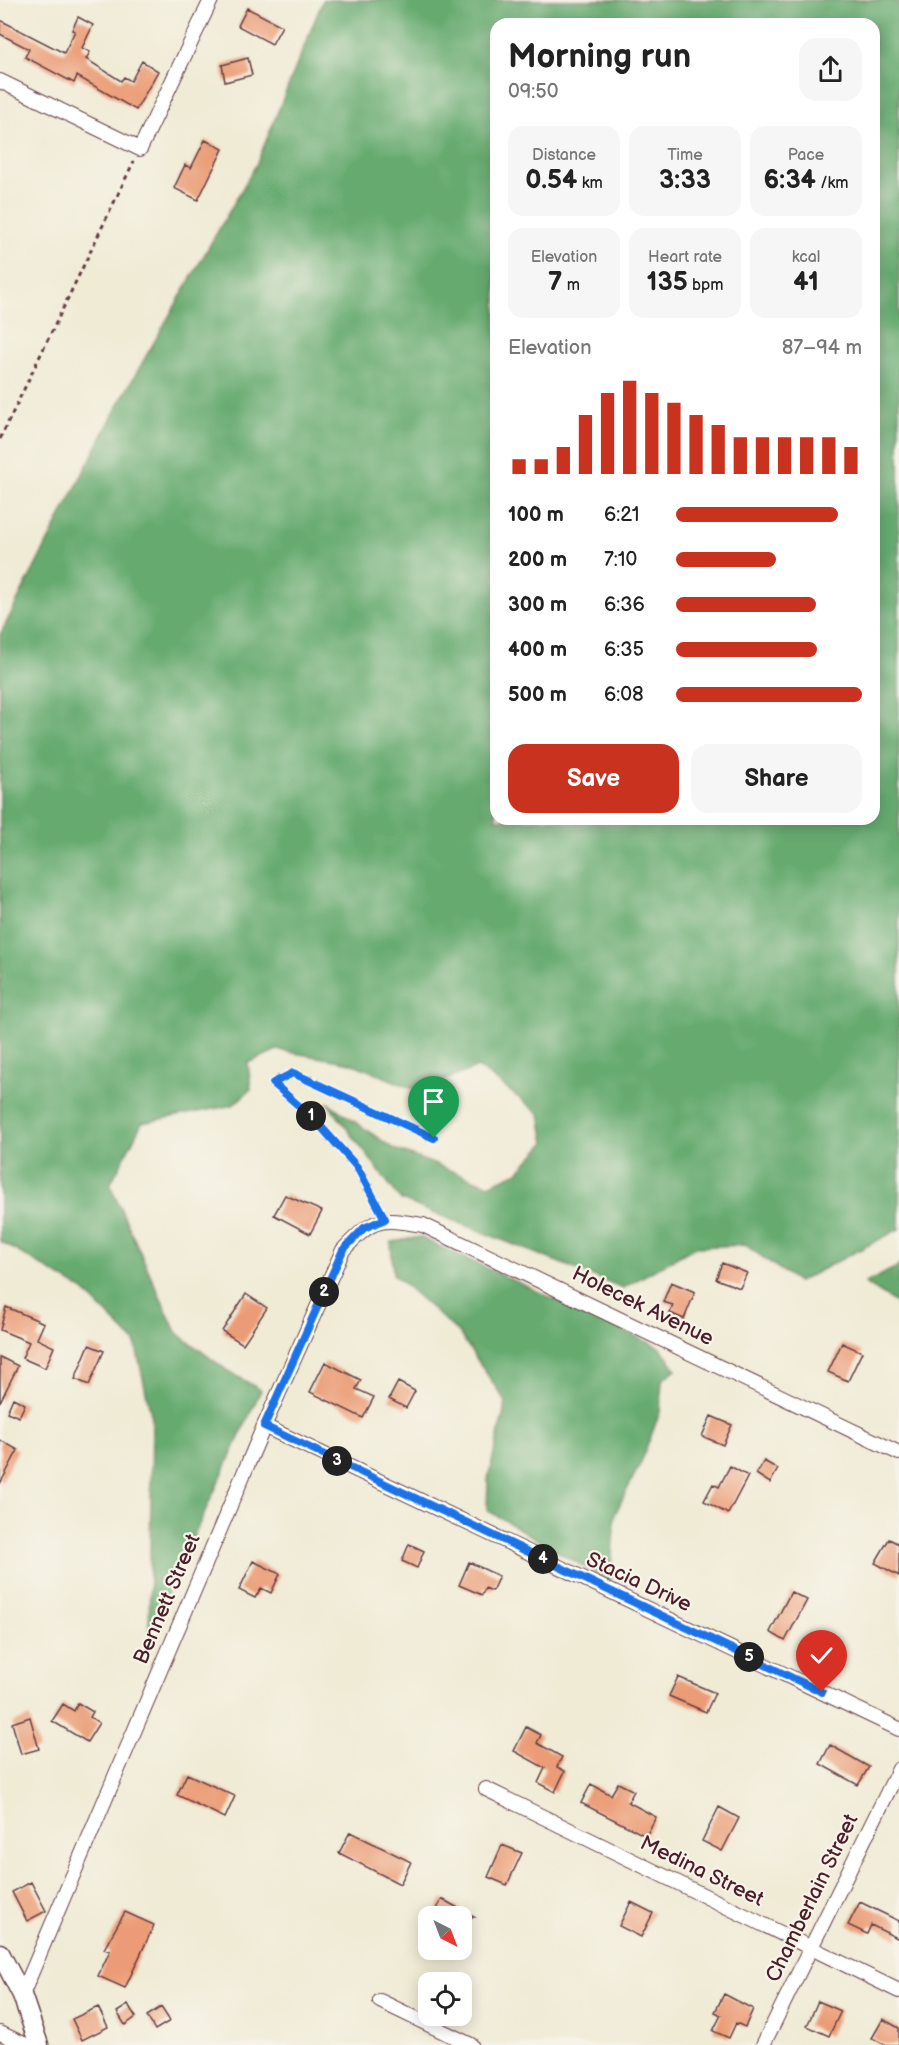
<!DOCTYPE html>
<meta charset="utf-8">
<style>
body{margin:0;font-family:"Balsamiq Sans",sans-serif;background:#f6f6f6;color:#222;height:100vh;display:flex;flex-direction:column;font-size:22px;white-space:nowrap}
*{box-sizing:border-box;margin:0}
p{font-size:20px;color:#767676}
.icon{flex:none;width:33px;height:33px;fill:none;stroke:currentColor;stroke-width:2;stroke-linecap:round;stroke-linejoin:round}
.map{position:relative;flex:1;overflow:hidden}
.drawer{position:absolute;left:490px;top:18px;width:390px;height:807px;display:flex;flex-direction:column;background:#fff;border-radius:18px;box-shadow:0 3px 15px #0003}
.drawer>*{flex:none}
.needle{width:39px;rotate:138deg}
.buttons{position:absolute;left:418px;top:1906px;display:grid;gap:12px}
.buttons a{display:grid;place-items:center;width:54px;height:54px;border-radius:12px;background:#fff;box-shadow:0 3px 15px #0003;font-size:30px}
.pin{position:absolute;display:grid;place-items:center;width:51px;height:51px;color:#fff;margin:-62px -26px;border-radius:50% 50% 50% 0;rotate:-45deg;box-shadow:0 0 6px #0007}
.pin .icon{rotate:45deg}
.km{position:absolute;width:30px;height:30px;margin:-15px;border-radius:50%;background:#222;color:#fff;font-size:16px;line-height:30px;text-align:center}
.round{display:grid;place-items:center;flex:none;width:63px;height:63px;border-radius:18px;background:#f6f6f6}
.summary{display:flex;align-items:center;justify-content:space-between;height:102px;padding:0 18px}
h1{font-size:33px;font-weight:600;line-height:45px}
.metrics{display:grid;grid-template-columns:repeat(3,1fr);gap:9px;height:102px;padding:6px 18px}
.metrics div{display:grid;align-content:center;border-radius:15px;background:#f6f6f6;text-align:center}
.metrics b{font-size:26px;font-weight:600}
.metrics small{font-size:16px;font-weight:400}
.metrics p{font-size:16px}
.chart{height:168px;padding:12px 18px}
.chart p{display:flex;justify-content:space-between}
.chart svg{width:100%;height:108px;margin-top:6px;stroke:#c8321e;stroke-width:6}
.action{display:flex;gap:12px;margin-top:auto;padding:12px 18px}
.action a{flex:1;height:69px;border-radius:18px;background:#c8321e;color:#fff;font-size:24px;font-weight:600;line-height:69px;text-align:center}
.action a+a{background:#f6f6f6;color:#222}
ul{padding:0 18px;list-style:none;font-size:20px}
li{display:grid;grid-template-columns:96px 72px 1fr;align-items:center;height:45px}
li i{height:15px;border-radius:8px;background:#c8321e}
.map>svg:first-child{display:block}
.forest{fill:#66aa6f;stroke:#58644d;stroke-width:1.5;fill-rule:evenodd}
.building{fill:#eb9c76}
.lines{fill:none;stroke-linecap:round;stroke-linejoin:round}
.service-casing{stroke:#633e44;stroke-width:10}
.minor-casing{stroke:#633e44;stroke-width:16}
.tertiary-casing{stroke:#633e44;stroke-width:21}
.path{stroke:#633e44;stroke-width:3;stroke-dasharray:4.5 4.5;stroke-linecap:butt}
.service{stroke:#fff;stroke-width:7}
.minor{stroke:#fff;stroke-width:14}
.tertiary{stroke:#fff;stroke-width:18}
.route-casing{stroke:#fff;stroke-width:12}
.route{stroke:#1a73e8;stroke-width:8}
.labels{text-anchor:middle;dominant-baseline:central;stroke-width:4.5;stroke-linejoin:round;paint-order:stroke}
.street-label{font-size:21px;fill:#4a1f2b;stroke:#f7f3e8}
</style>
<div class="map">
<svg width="899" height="2045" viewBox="0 0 899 2045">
<rect width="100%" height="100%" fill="#f7f3e8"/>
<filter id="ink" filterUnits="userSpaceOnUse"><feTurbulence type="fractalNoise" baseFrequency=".0167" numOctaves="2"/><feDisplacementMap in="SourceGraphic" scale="12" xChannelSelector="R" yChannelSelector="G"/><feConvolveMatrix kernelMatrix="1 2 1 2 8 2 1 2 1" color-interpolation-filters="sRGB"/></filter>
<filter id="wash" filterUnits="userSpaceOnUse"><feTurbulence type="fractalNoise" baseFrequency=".008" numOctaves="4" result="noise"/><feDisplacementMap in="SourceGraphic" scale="24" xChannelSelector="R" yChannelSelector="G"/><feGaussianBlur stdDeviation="1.35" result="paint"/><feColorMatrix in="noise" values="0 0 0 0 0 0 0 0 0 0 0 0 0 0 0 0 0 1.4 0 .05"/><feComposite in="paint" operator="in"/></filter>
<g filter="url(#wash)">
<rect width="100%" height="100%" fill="#f0ebd5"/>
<!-- forest -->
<path class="forest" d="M323,0H899V1229L798,1282L745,1245L695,1247L623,1288L401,1200L327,1102L394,1149L489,1185L518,1172L545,1143L540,1114L478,1067L418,1091L351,1063L277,1050L248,1063L251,1089L233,1105L142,1123L110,1185L176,1332L228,1371L261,1390L149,1633L152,1419L135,1342L84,1291L0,1241V635L118,405L257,163ZM496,24H874V819H496Z
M419,1237L661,1348L676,1369L662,1380L660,1412L642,1460L615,1514L610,1582L487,1510L488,1479L506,1402L459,1333L393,1274L391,1242Z
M899,1266V1305L865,1283Z"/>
<g id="blocks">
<!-- building -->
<path class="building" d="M247,8L282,26L272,44L238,26Z
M78,17L93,25L82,48L90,52L86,59L121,81L124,77L131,81L142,61L158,71L136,110L77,76L74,83L25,57L29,49L0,34V20L64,53L75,31L72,30Z
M248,58L252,75L225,82L222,65Z
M205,140L223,149L198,200L174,188L185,165L191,168Z
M285,1195L322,1211L310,1234L274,1215Z
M722,1263L747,1273L740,1288L716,1279Z
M671,1282L695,1292L684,1319L670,1313L673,1305L663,1302Z
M246,1294L267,1308L243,1344L222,1331Z
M6,1307L44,1323L37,1339L54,1347L45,1368L22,1358L29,1342L0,1330Z
M842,1343L862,1352L848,1381L828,1372Z
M89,1345L104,1351L89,1385L75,1379Z
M0,1357L18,1366L0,1402Z
M325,1362L361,1380L356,1389L374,1397L363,1418L310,1392Z
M398,1382L415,1391L406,1408L389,1399Z
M13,1398L25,1404L19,1417L7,1412Z
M711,1416L732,1425L723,1445L702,1436Z
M0,1440L18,1450L0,1484Z
M764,1461L778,1469L770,1483L756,1474Z
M730,1466L748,1476L728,1514L704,1501L713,1484L719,1487Z
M889,1539L899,1544V1576L875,1563Z
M409,1544L424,1551L417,1568L402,1561Z
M253,1561L280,1574L271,1593L261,1588L255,1598L239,1590Z
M469,1562L499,1576L492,1591L485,1588L482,1595L459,1585Z
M791,1592L807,1600L785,1641L770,1632Z
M678,1677L715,1693L706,1712L669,1696Z
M78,1703L93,1712L90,1717L99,1723L87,1742L52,1721L63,1704L74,1711Z
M30,1717L39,1749L21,1754L12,1723Z
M526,1727L541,1735L537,1743L562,1757L557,1767L565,1771L555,1792L538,1783L545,1768L514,1751Z
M830,1745L869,1767L858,1785L820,1764Z
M187,1774L235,1796L225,1818L177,1795Z
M618,1783L634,1791L628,1802L656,1817L646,1836L581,1803L591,1784L611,1795Z
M719,1807L739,1818L722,1851L702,1841Z
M350,1832L411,1862L400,1884L339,1853Z
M502,1845L522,1853L507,1885L488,1877Z
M31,1882L46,1911L27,1921L12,1892Z
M442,1899L474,1917H433Z
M631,1902L653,1913L641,1937L619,1926Z
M860,1902L899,1921V1939L871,1925L867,1934L848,1925Z
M125,1912L154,1925L125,1988L98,1976L110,1951L104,1949Z
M724,1994L753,2009L745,2027L736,2023L729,2038L713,2031L721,2015L715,2012Z
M818,2001L841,2011L829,2036L807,2026Z
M128,2005L136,2017L125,2025L117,2012Z
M98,2007L108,2027L82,2040L72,2019Z
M161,2007L170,2021L155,2030L147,2016Z
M883,2019L899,2028V2045H885L872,2038Z"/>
</g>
</g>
<g filter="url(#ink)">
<use href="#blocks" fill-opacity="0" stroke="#633e44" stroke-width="1.5"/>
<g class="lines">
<defs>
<path id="service" d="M385,1219L357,1167L315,1120L273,1083L293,1073L434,1138"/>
<path id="minor" d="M0,81L140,149L211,0
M264,1426L899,1729
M486,1789L899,1991
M22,1995L264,1426L343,1250C375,1217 379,1218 423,1225L899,1453
M380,2001L471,2045
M0,2033L26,2045
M763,2045L899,1769"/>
<path id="tertiary" d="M0,1953L22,1995L39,2045"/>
</defs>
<!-- service casing -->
<use href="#service" class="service-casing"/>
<!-- minor casing -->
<use href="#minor" class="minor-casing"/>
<!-- tertiary casing -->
<use href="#tertiary" class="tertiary-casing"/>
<!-- path -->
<path class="path" d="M0,439L134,161"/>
<!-- service -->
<use href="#service" class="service"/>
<!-- minor -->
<use href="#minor" class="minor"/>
<!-- tertiary -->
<use href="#tertiary" class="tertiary"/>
</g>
</g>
<g class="lines" filter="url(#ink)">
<defs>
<path id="route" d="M434,1138L293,1073L273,1083L315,1120L357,1167L385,1219L364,1228L343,1250L264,1426L822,1692"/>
</defs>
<!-- route casing -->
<use href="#route" class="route-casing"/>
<!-- route -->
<use href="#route" class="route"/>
</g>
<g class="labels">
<!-- street labels -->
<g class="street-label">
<text transform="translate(643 1306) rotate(26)">Holecek Avenue</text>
<text transform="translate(639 1582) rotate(25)">Stacia Drive</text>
<text transform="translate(167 1599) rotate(-67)">Bennett Street</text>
<text transform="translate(702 1871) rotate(26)">Medina Street</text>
<text transform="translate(812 1898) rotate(-64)">Chamberlain Street</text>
</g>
</g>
</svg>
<div class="buttons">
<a><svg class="needle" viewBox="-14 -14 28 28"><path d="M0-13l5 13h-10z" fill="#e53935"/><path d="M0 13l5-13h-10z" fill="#767676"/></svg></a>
<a><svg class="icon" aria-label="locate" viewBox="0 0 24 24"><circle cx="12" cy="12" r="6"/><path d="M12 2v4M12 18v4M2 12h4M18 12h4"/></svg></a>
</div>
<div class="pin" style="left:434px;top:1138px;background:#1e9e55"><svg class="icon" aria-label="arrive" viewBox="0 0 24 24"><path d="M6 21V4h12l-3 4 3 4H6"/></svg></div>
<div class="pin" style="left:822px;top:1692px;background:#d93025"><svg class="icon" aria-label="check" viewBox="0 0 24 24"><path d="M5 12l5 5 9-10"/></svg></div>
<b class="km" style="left:311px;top:1116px">1</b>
<b class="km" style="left:324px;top:1292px">2</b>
<b class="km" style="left:337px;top:1461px">3</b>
<b class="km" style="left:543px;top:1559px">4</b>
<b class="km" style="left:749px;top:1657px">5</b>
<section class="drawer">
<div class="summary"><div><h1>Morning run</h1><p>09:50</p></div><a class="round"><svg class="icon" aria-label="share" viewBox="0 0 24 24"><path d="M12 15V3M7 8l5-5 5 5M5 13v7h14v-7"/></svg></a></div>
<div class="metrics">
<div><p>Distance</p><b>0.54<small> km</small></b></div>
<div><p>Time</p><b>3:33</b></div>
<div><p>Pace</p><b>6:34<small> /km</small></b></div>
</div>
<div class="metrics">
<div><p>Elevation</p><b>7<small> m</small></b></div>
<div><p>Heart rate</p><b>135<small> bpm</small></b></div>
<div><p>kcal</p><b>41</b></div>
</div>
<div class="chart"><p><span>Elevation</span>87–94 m</p>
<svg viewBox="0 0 160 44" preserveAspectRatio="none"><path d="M5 44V38M15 44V38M25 44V33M35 44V20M45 44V11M55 44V6M65 44V11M75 44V15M85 44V20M95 44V24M105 44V29M115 44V29M125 44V29M135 44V29M145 44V29M155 44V33"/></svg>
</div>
<ul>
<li><b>100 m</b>6:21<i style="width:87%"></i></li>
<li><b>200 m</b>7:10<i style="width:54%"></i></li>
<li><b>300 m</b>6:36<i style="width:75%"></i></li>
<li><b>400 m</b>6:35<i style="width:76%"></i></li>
<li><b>500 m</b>6:08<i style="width:100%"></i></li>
</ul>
<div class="action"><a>Save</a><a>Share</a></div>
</section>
</div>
